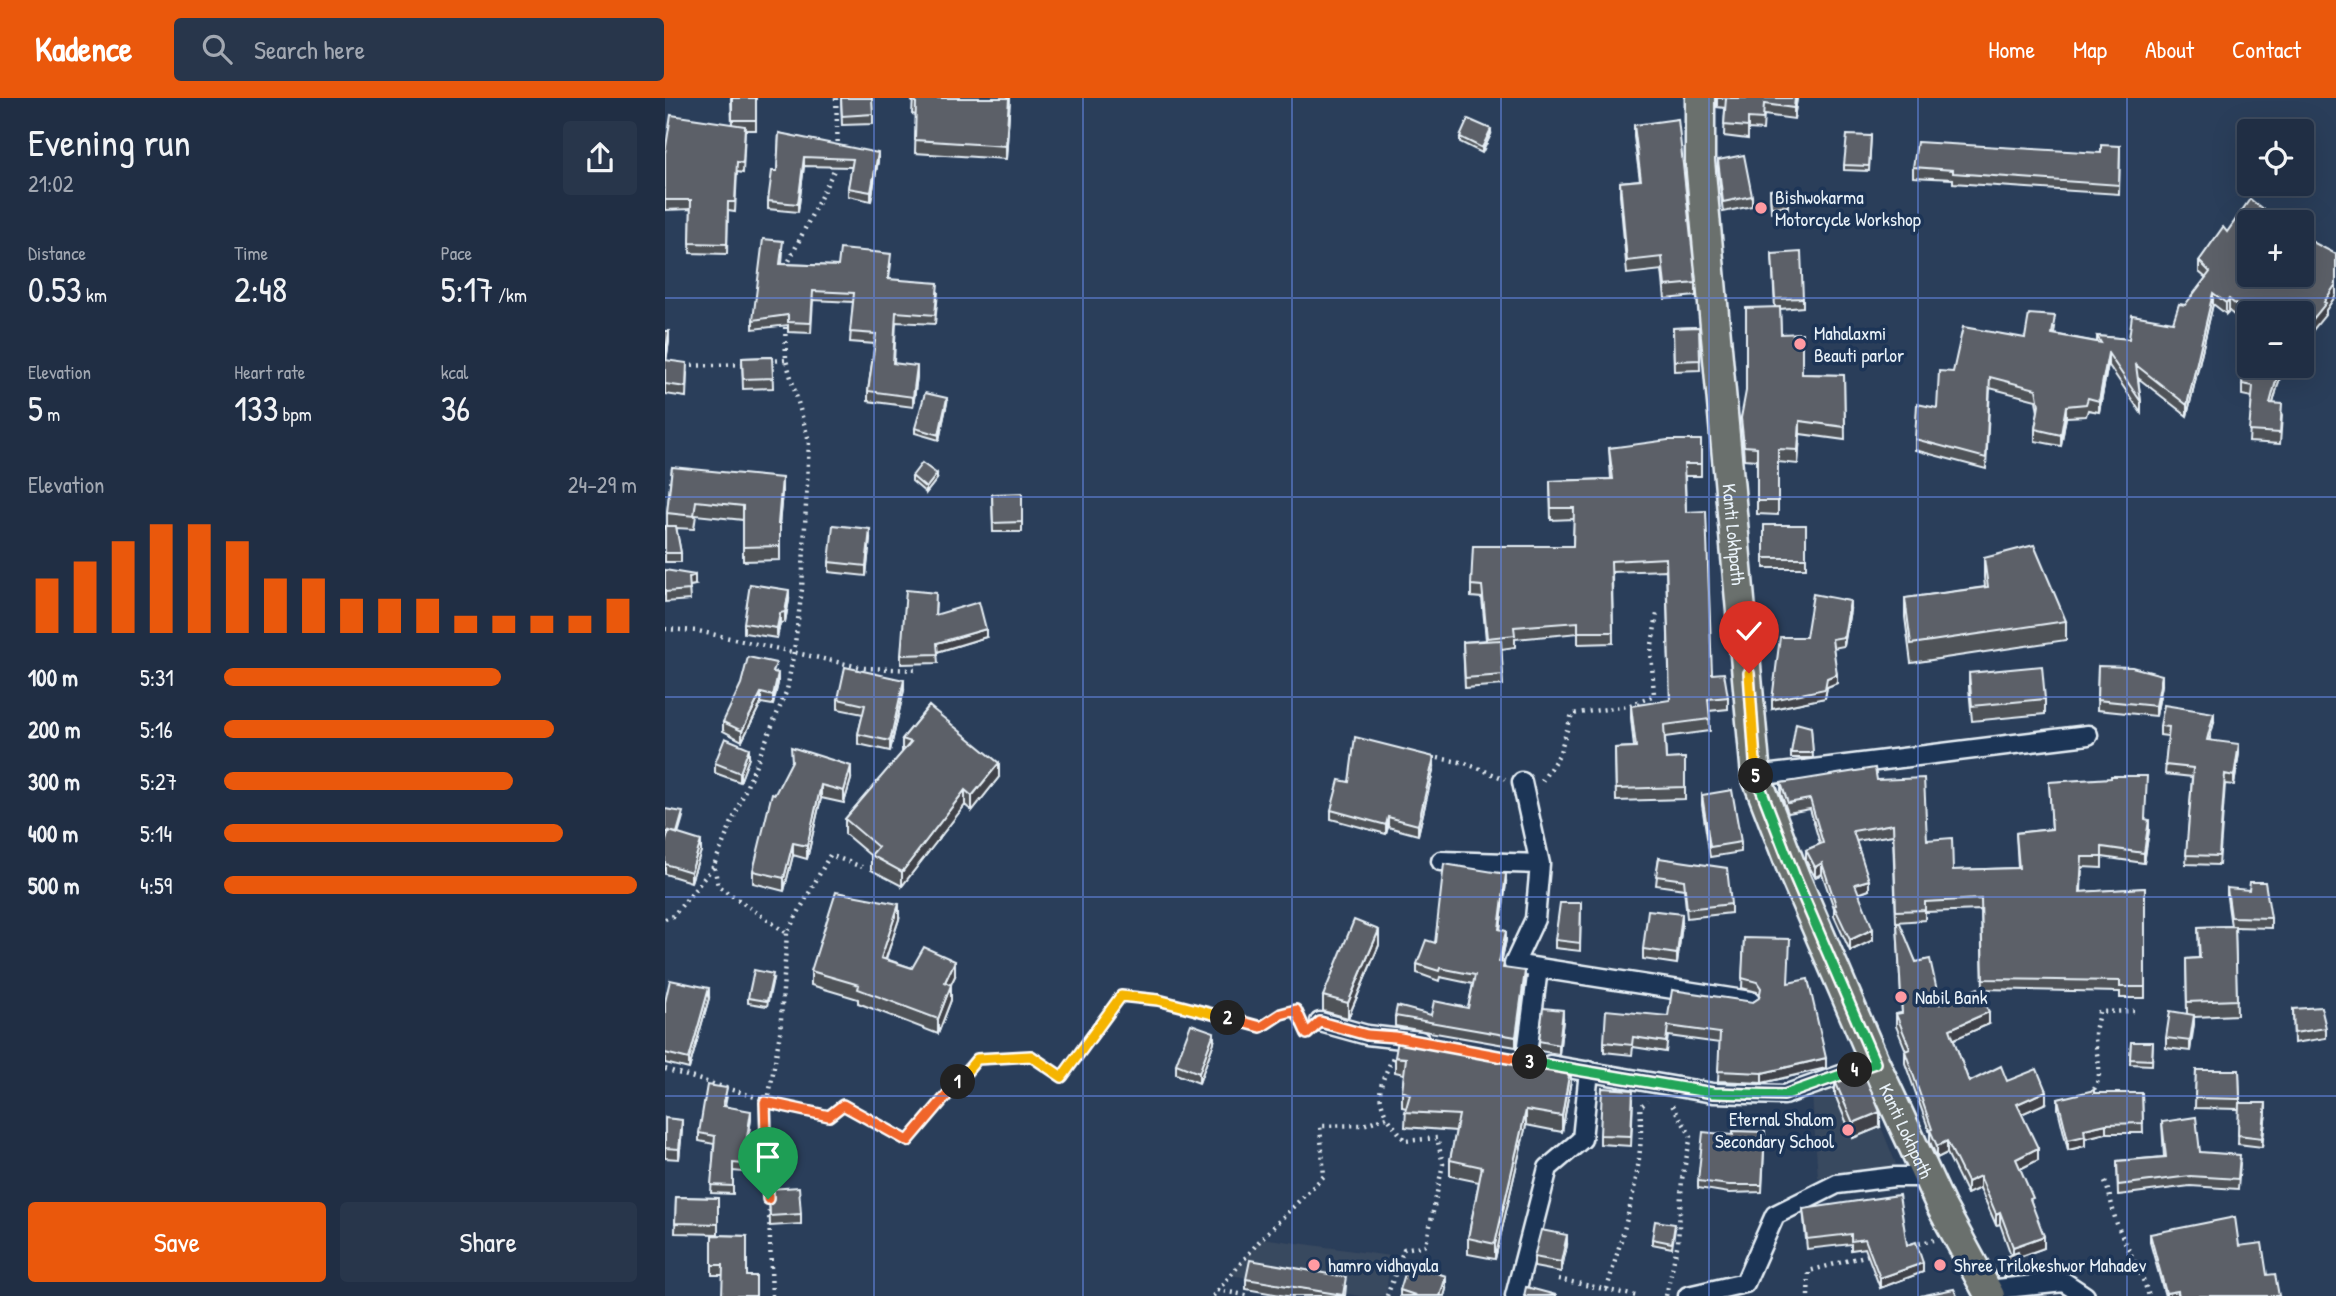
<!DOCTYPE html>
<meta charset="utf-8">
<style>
body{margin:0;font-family:"Patrick Hand",sans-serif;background:#28364b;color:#f1f3f6;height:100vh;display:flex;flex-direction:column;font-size:26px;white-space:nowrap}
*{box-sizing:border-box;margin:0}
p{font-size:23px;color:#a2a8b2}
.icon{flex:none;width:38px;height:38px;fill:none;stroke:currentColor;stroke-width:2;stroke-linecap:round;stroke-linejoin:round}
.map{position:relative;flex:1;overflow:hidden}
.side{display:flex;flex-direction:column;background:#202e44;width:665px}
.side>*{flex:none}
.controls{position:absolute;left:1572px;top:21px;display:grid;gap:14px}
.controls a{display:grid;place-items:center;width:77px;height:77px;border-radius:7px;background:#202e44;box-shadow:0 7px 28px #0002,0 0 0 2px #3d4a5d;font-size:35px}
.pin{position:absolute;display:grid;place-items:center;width:60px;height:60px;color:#fff;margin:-72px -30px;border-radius:50% 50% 50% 0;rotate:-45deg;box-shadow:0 0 7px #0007}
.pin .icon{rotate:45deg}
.km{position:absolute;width:35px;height:35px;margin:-18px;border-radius:50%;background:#222;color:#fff;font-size:19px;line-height:35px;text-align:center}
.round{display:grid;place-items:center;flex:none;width:74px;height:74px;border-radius:7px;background:#28364b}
.overview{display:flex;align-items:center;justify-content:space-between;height:119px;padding:0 28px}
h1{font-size:38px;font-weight:600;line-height:52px}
.figures{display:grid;grid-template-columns:repeat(3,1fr);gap:10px;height:119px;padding:7px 28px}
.figures div{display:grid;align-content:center}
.figures b{font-size:35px;font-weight:600}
.figures small{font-size:19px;font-weight:400}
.figures p{font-size:19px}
.chart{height:196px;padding:14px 28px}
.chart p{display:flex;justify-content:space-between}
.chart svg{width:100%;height:126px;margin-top:7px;stroke:#ea580c;stroke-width:6}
.primary-button{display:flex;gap:14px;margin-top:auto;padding:14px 28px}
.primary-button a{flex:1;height:80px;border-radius:7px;background:#ea580c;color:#fff;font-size:28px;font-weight:600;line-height:80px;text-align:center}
.primary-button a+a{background:#28364b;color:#f1f3f6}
ul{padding:0 28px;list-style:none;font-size:23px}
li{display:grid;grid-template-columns:112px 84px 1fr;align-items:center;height:52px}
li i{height:18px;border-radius:9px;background:#ea580c}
header{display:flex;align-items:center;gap:42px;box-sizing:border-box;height:98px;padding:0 35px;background:#ea580c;color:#fff}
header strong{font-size:33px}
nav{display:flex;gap:38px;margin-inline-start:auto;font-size:24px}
.search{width:490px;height:63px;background:#28364b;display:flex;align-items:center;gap:18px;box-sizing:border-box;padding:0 24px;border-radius:7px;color:#a2a8b2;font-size:26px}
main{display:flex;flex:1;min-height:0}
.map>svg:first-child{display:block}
.built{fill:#39485e}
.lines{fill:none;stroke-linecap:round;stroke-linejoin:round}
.minor-casing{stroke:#e8f1f8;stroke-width:23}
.primary-casing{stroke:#e8f1f8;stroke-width:33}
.path{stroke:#e8f1f8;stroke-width:4.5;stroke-dasharray:2 5;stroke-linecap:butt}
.minor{stroke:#1d3557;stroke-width:18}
.primary{stroke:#6b706d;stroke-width:28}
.wall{fill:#4f5359;stroke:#e8f1f8;stroke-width:2}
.shaded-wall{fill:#404348;stroke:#e8f1f8;stroke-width:2}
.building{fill:#5c6067;stroke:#e8f1f8;stroke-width:2}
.split-1-casing{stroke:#fff;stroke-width:14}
.split-2-casing{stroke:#fff;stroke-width:14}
.split-3-casing{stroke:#fff;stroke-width:14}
.split-4-casing{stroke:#fff;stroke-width:14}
.split-5-casing{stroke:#fff;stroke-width:14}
.split-6-casing{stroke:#fff;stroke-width:14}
.split-1{stroke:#f0652b;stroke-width:9}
.split-2{stroke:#f5b400;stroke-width:9}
.split-3{stroke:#f0652b;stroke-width:9}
.split-4{stroke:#22a559;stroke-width:9}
.split-5{stroke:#22a559;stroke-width:9}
.split-6{stroke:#f5b400;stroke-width:9}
.grid{fill:none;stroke:#6487e3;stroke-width:2;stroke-opacity:0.55}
.poi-dot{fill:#ff9aa2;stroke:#1d3557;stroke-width:2.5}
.labels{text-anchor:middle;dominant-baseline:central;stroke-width:7;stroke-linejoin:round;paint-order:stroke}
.poi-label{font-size:19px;fill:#e8f1f8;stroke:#1d3557;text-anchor:start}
.street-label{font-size:19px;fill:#e8f1f8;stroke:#1d3557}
</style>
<header>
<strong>Kadence</strong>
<div class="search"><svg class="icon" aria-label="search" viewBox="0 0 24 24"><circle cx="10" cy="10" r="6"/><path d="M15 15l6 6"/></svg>Search here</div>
<nav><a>Home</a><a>Map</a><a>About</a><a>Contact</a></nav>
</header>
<main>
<section class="side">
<div class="overview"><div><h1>Evening run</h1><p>21:02</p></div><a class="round"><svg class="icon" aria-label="share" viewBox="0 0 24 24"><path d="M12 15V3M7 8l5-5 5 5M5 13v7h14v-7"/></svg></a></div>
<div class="figures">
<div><p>Distance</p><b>0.53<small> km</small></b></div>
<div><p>Time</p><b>2:48</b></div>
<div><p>Pace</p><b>5:17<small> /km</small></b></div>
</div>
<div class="figures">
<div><p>Elevation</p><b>5<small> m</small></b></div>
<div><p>Heart rate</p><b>133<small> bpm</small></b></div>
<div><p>kcal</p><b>36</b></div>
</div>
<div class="chart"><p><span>Elevation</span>24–29 m</p>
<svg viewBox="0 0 160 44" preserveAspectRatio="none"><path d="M5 44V25M15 44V19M25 44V12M35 44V6M45 44V6M55 44V12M65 44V25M75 44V25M85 44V32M95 44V32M105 44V32M115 44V38M125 44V38M135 44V38M145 44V38M155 44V32"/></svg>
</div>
<ul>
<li><b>100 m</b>5:31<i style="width:67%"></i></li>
<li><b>200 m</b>5:16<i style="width:80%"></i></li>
<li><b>300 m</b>5:27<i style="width:70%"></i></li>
<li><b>400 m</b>5:14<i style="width:82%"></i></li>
<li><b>500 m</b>4:59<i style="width:100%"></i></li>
</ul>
<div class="primary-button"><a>Save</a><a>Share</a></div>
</section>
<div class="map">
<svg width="1671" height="1198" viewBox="0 0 1671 1198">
<rect width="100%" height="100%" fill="#2a3e5a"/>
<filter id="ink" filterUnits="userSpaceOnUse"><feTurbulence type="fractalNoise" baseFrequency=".0143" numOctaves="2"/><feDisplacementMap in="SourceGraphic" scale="14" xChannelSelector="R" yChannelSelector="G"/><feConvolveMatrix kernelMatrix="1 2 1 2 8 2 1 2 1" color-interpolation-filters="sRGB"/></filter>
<g filter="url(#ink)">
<!-- built -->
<path class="built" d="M1197,982L1231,1066L1197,1080L1153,1079L1147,997Z
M597,1140L725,1158L721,1198H695L565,1177Z"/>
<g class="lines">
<defs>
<path id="minor" d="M1091,678L1423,637
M857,684L875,766L870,821L849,866L1085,903
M776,763L875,766
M655,924L702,937L755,943
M861,963L873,871
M885,967L1048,995L1119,997L1210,965
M1322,1192L1399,1184L1420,1198
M850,1198L883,1070L917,1041L924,973
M1023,1198L1080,1185L1110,1117L1172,1086L1229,1079H1263"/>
<g id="primary">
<path id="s1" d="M1035,0V63L1091,678L1130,779L1210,965L1276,1108L1325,1198"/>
</g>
</defs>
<!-- minor casing -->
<use href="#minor" class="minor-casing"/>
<!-- primary casing -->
<use href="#primary" class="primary-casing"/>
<!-- path -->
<path class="path" d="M171,0L173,52
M121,169L173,64
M120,222L121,262L144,343L137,491L129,553L122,592L49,767L53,788L122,835L165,757L197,769
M104,263L121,262
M20,268L82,266
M0,531L33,533L199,570L252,572
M773,660L800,665L840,681
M877,683L894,657L907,616L963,608L989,597L986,553L992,516
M0,821L8,818L49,768
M0,971L103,1003
M1425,997C1442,976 1430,960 1430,937C1430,930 1433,921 1434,914L1469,913
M100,1004L164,1018L178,1007L243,1043L312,961L366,958L397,979L456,898L493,902L596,929L616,916L631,912L636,922
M1440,1084C1446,1098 1447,1112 1452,1126C1462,1151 1476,1173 1484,1198
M1247,1147L1269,1142
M893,1181L971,1198
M942,1191C958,1133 981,1070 975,1009L983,1003
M552,1192L586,1198
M107,1198L100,1004L103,1003L115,935L122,835
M548,1198L597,1140L659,1078L655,1028L698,1027L722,1019C709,993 717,984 728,959
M722,1198L739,1151L761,1147L778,1066L772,1040L740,1043L722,1019
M1001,1198L1013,1144L1017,1081L1026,1038L1007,1007
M1143,1198L1144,1173L1207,1156"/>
<!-- minor -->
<use href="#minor" class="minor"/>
<!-- primary -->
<use href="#primary" class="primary"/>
</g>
<!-- wall -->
<path class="wall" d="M66,0H91V32H80L78,75L72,74L70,114L63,113L62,156L25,155L26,111L0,112V55L67,26Z
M176,0L208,16V26L177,27Z
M248,0H345L341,61L250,55L251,17L247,16Z
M1052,0H1132L1129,21L1099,17L1098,32L1083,31V41L1059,38L1060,10L1052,9Z
M969,27L1031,185V198L1000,201L997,172L962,176L955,97V84L975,82L969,39Z
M114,35L213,63L206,103L183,98V90L187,69L139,68L133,114L103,111V103L112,73Z
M826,36L817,55L795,44V39Z
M1206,38L1204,73L1179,72V67Z
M1455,48L1454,96L1288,85V81L1248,79V69L1436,55Z
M1053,62L1087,98V108L1058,114L1053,72Z
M1122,91L1123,113L1106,114L1105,92Z
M1584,124L1671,156V197L1661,212V216L1584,215V229L1564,213L1561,216L1548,206L1522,318L1473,280L1476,304V315L1443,266L1434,314L1423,312L1421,318L1401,319L1396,348L1370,343V331L1373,314L1371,302L1325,290L1321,371L1250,352V341L1272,310L1288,274L1360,240L1390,229L1389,236L1432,244V238L1464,241L1508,224L1541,180L1534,174V163L1562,134Z
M118,153L117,166L173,168L226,166L224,181L273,194L270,226L231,224L229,265L252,278L248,309L203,303V293L210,246L185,244L188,204L148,202L146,235L123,234V227L88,231V222Z
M1107,156L1138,200V209L1115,211L1116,236L1137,276L1179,277L1180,342L1135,336L1133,366L1113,364V417L1092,416V362L1079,361L1076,320L1110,210Z
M1034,229L1035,272L1009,273L1008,230Z
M0,233L4,243L1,262L22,275L21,299L0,296Z
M107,259L108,290L78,291L77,260Z
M1584,268L1615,279L1608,305L1617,317L1615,346L1584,344L1587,299L1577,297V286Z
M282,305L274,342L250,335V330Z
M1036,342V378H1020L1021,414L1047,576L1063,599V611L1044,613L1045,633L1000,639L1001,661L1020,660V701L951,703L950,650L969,649L966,620V608L1005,603L1001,472L947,474L948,545L913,546V535L850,541V549L836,551L838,587L800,590L798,544L821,542L817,500L806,499V487L908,448L909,421L886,422L885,383L946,381L944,350Z
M7,369L117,394L114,426H115V462L78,463V422L31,417L29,431L11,430L16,455V464H0V428H2V415Z
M247,378L272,381L261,395L247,383Z
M327,396L357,424V434H328Z
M1099,427H1141V470H1099Z
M205,441L201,478L164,474V464Z
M1319,460L1401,523V542L1246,565L1240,519V500L1320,489L1319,479Z
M0,472L30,487L24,488L25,502L0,504Z
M124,502L120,524L115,525L112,540L79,535V525Z
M271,503L270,517L321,539L272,554L273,565L236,566V557Z
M1185,512L1179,548L1168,550L1172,585L1162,589L1160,600L1107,611L1141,539Z
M1433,568L1497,587L1491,618L1432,612Z
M111,574L113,585L108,607L96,605L77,643L58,633V624Z
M1304,575L1380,601V616L1307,623L1304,590Z
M239,592L225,653L193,646V636L198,616L173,611V601Z
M264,608L334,679L307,713L300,707L237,788L206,772V758L180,736V721L237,655V641Z
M1549,624L1544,642L1574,655L1569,687L1560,686L1554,767L1521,766L1527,679L1500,676L1503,638L1495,637V628Z
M1146,629L1148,660H1126V655Z
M84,660L75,684L50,675V665Z
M769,669L753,737L723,729L721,736L666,721V712L684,684Z
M186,681L179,705L156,700L142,761L128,757L119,793L88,785V773L110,696Z
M1212,682L1288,772L1353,770L1351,735L1387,731L1384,684L1480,721L1484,732L1479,765L1437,759V770L1417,769L1416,794L1480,790V900H1455V894L1318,891L1316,812L1260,814V822L1231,824L1228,737L1191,743L1204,792L1194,796L1208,842L1185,853L1169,818V810L1157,776L1150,779L1141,763V752L1155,746L1145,711L1123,715L1116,696V685Z
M1037,697L1076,744V754L1045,759L1037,707Z
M0,711L18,719L13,736L36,753L26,784L0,776V746L2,739H0Z
M994,760L1066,806V815L1022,820L1019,791L991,787Z
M841,785L835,831L841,842L836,865L839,870L860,883L851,949L730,928V918L766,917L803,910L808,886L775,879L774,883L752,875V866L770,845Z
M1562,790L1606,820V830L1570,829L1572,917L1529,919L1525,953L1501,950V940L1522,916L1521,861L1534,860L1533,829L1566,828L1562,800Z
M916,805L915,853L890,850V842Z
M234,821L221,861L247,870L290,878L285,887L286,902L273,936L193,905V901L146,887V873Z
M1232,825L1251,864L1275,906L1324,926L1288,941L1304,984L1342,983L1381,1005L1356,1016L1373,1062L1355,1071L1368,1110L1379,1150L1355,1159L1358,1167V1177L1340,1179L1337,1170V1160L1346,1157L1335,1126L1331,1127L1315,1090L1302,1096L1282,1055L1272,1060L1265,1044V1035L1240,965V953H1241L1231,928V916L1237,915Z
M1017,826L1012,866L978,861V851Z
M1079,840L1123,885L1161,970L1097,985L1053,983L1055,945L1003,938L1001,954L968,949L967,957L939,954V944L1003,918L1088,904L1094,900L1095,898L1092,894L1077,890Z
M714,847L683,920L658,913V898Z
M108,881L102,908L83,905V900Z
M44,900L24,971L0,965V904Z
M1628,911L1661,930V940L1629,945Z
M898,922L894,956L874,953V943Z
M549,944L534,985L511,976V966Z
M1466,944H1488L1487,967L1465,966Z
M730,959L906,982L897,1034L861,1027L830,1161L803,1156V1140L814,1084L785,1078V1062L791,1033L740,1029L741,1010L737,1009V993L739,976L730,974Z
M1531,972H1574L1575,1005L1601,1014L1597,1049L1573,1046L1574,1011L1530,1010Z
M1170,983L1215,1029L1188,1040L1170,997Z
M1429,995H1477L1478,1035H1441L1420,1040V1048L1403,1052L1393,1011V1001Z
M62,998L60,1008L86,1021L78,1074L68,1073V1096L46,1095L49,1046L34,1043V1035Z
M968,1002L966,1048L935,1046V1037Z
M0,1020L17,1032L14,1061L0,1060Z
M1497,1024L1535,1054L1575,1066L1573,1091L1525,1088L1453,1097L1452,1063L1499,1059Z
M1100,1034L1097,1094L1064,1095L1033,1090V1083L1068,1037Z
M104,1091L136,1116V1126L105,1128Z
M11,1099L53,1100V1136L10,1135Z
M1138,1111L1242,1147L1258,1174L1215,1190L1200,1150L1186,1152V1146L1142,1151Z
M1010,1131L1007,1150L987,1146V1141Z
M1485,1136L1574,1148L1602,1177L1614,1198H1500L1485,1144Z
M47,1137L82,1138L58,1177H47Z
M902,1147L896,1174L869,1169V1159Z
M581,1181L681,1188L680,1198H621L581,1191Z
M781,1191L779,1198H735V1192Z"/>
<!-- shaded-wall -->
<path class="shaded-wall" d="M344,0H345L341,61V48Z
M1130,0H1132L1129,21V10Z
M826,31V36L817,55V50Z
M213,55V63L206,103V94Z
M139,59V68L133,114V106Z
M1671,186V197L1661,212V216L1636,247V236Z
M1548,195V206L1522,318V307Z
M1564,201V213L1561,216V205Z
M4,233V243L0,271V261Z
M1443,255V266L1434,314V303Z
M252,268V278L248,309V299Z
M1615,268V279L1605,316V305Z
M282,300V305L274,342V337Z
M1401,308V319L1396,348V337Z
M1135,323V336L1133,366V352Z
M272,376V381L261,395V390Z
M117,380V394L113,440V426Z
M205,431V441L201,478V468Z
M30,477V487L24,488V479Z
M124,492V502L120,524V514Z
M1185,503V512L1179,548V539Z
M115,515V525L112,540V530Z
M321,531V539L272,554V545Z
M113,575V585L108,607V598Z
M1172,576V585L1162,589L1160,600L1107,611V602Z
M1497,577V587L1491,618V608Z
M239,582V592L225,653V643Z
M96,595V605L77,643V633Z
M1549,615V624L1542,651V642Z
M1574,646V655L1569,687V678Z
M84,650V660L75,684V675Z
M769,659V669L753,737V727Z
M334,665V679L307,713V698Z
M186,668V681L179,705V693Z
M156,687V700L142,761V748Z
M300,692V707L237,788V774Z
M723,719V729L721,736V727Z
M1484,722V732L1479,765V755Z
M36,743V753L26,784V774Z
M128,745V757L119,793V780Z
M1157,765V776L1150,779V769Z
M841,776V785L834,840V831Z
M1204,782V792L1190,797V786Z
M234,806V821L216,875V860Z
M1017,816V826L1012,866V856Z
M1208,831V842L1185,853V842Z
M714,832V847L683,920V905Z
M841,833V842L834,874V864Z
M290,863V878L280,899V884Z
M860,873V883L851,949V939Z
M286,887V902L273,936V921Z
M44,890V900L24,971V961Z
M898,912V922L894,956V947Z
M1324,914V926L1285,943V931Z
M1529,917V927L1525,953V943Z
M549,934V944L534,985V975Z
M1161,960V970L1097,985V975Z
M906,966V982L897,1034V1018Z
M1381,993V1005L1352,1018V1006Z
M1601,1005V1014L1597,1049V1040Z
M861,1012V1027L830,1161V1146Z
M86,1013V1021L78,1074V1066Z
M1215,1014V1029L1188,1040V1025Z
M17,1022V1032L14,1061V1051Z
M1441,1026V1035L1420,1040V1048L1403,1052V1042L1419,1031Z
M1282,1043V1055L1272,1060V1048Z
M1373,1050V1062L1351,1073V1061Z
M1315,1078V1090L1302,1096V1084Z
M1335,1114V1126L1331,1127V1116Z
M902,1137V1147L896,1174V1164Z
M1379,1138V1150L1348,1161V1149Z
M1258,1165V1174L1215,1190V1180Z
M781,1178V1191L779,1198H775Z
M1513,1193V1198H1501V1195Z"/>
<!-- building -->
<path class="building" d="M67,0H91V22H67Z
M176,0H207L208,16L177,18Z
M248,0H344L341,48L250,42L251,4L247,3Z
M1061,0H1130L1129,10L1099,6L1098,21L1083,20V29L1059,27Z
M6,17L80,28L78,65L72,64L70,104H63L62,146L25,145L26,102H0V55Z
M803,21L826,31L817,50L795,39Z
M1013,21L1031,185L1000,188L997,159L962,163L955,84L976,82L969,27Z
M114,35L213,55L206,94L183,90L188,61L139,59L133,106L103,103L107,73H112Z
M1182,37L1206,38L1204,68L1179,67Z
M1252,44L1436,55V47L1455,48L1454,87L1288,75V72L1248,69Z
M1079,57L1087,98L1058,104L1053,62Z
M1122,91L1123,108L1106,109L1105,92Z
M1585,101L1614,124H1584V177H1636V138L1671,156V186L1659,204L1661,205L1636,236V215H1584V218L1564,201L1561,205L1548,195L1522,307L1471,267L1476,304L1443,255L1434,303L1423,300L1421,306L1401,308L1396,337L1370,331L1374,307L1371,291L1325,279L1321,360L1250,341L1252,306L1272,310L1274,273L1288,274L1298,229L1360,240L1364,216L1390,218L1387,236L1436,245L1432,238L1464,241L1467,217L1508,224L1514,206L1520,207L1545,174L1534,163L1558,129L1562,134Z
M98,141L118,143L115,166L173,168L175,151L209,154L226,156L223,181L273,185L270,217L231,214L228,265L252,268L248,299L203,293L211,236L185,234L189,195L148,193L146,225L123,224V217L88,222Z
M1136,154L1138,200L1110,201L1107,156Z
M1115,209L1116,236L1137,235V276L1179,277L1180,329L1135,323L1133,352L1113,351V403H1092V349L1079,348L1076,320L1081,293V210Z
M1034,229L1035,262L1009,263L1008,230Z
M0,233H4L0,261Z
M1584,236V263L1582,265H1584V268H1615L1605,305L1617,306L1615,335L1584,333L1588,288L1577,286Z
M107,259L108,280L78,281L77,260Z
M0,262L22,265L21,289L0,286Z
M260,295L282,300L274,337L250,330Z
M1003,342H1036V366H1019L1021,414L1041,413L1047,576L1059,575L1063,599L1043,601L1045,621L999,627L1001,661L1020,660V689L951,691L950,650L971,649L966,608L1005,602L1001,460L946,463L948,534H913V524L849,529L850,537L822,540L817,488L806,487L808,448H908L909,410H886L885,383L948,381L944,350Z
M257,365L272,376L261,390L247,378Z
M7,369L117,380L113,426H115V448L78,449V408L31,403L29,418L2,415Z
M357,395V424L328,425L327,396Z
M168,427L205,431L201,468L164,464Z
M1099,427H1141V460H1099Z
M0,428H11L16,455H0Z
M1369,447L1401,523L1246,546L1240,500L1323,489L1319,460Z
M0,472L30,477L24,479L25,492L0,494Z
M85,486L124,492L120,514L115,515L112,530L79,525Z
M241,492L271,495L270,517L314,504L321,531L272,545L273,556L236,557Z
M1148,496L1185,503L1179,539L1167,541L1172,576L1162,580L1160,591L1107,602L1115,539H1141Z
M836,542L838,577L800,580L798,544Z
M83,559L111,565L108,574L113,575L108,598L96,595L77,633L58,624L76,586Z
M1377,568L1380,601L1307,608L1304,575Z
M1433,568L1467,569L1497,577L1491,608L1432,602Z
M180,569L239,582L225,643L193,636L200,607L173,601Z
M1499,607L1549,615L1542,642L1574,646L1569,678L1560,676L1554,758L1521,757L1528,670L1500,667L1504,629L1495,628Z
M264,608L334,665L307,698L300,692L237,774L206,757L213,749L180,721L246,644L237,641Z
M1131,625L1146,629L1148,655H1126Z
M690,639L769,659L753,727L723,719L721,727L666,712L674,682L684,684Z
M60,640L84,650L75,675L50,665Z
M126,649L186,668L179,693L156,687L142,748L128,745L119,780L88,773L107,695L110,696L127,663Z
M1210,670L1212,682L1259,680L1262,742L1287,740L1288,772L1354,770L1351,735L1387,731L1384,684L1446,680V678H1482L1480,721L1484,722L1479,755L1437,749V759H1417L1415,794L1480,790V889H1455V883L1318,881L1316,801L1260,804V812L1231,813L1228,726L1188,733L1204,782L1190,786L1208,831L1185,842L1169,808L1171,807L1157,765L1150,769L1141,752L1158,745L1145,701L1123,705L1116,685Z
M1067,692L1076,744L1045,749L1037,697Z
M0,711L18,714L12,735L4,733V734H0Z
M4,733L36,743L26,774L0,766V746Z
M994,760L1062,770L1066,806L1022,811L1019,782L991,778Z
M779,766L841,776L834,831L841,833L834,864L839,865L838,870L860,873L851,939L730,918L732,908L766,917L769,903L803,910L810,877L775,870L774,873L752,866L761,842L770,845Z
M1585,784H1600L1606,820L1566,819L1562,790L1584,792Z
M171,794L234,806L216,860L247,870L259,849L290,863L280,884L286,887L273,921L193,891L194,887L146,873Z
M895,805H916L915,845L890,842Z
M983,812L1017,816L1012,856L978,851Z
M689,822L714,832L683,905L658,898Z
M1232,825H1235L1251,864L1265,861L1275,906L1313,890L1324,914L1285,931L1304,984L1336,968L1342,983L1372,971L1381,993L1352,1006L1373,1050L1351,1061L1368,1100L1365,1101L1379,1138L1348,1149L1335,1114L1331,1116L1315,1078L1302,1084L1282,1043L1272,1048L1265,1032L1267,1031L1240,953L1245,951L1231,916L1237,915Z
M1570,828L1572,902L1522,904L1521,861L1535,860L1533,829Z
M1079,840L1125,841L1123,885L1143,881L1161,960L1097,975L1053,973L1055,935L1003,928L1001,944L968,939L967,947L939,944L941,912L1003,918L1007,892L1088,904L1094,900L1096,890L1092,884L1077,880Z
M89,872L108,876L102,903L83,900Z
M5,882L44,890L24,961L0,955V904Z
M1656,909L1661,930L1629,935L1628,911Z
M878,910L898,912L894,947L874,943Z
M1505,913L1529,917L1525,943L1501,940Z
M526,926L549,934L534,975L511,966Z
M734,936L906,966L897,1018L861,1012L830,1146L803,1140L817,1069L785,1062L794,1017L740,1014L745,996L737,993L741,960L730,959Z
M1466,944H1488L1487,962L1465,961Z
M1197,971L1215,1014L1188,1025L1170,983Z
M1531,972H1574L1575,1001L1530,1000Z
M42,987L62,990L58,1008L86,1013L78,1066L68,1065V1088L46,1087L50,1038L34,1035Z
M937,990L968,992L966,1038L935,1037Z
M1429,992V995H1477L1478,1025L1441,1026L1419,1031L1420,1038L1403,1042L1393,1001Z
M1574,1005H1601L1597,1040L1573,1037Z
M1531,1019L1535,1054L1575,1057L1573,1081L1525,1078L1453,1087L1452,1063L1501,1059L1497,1024Z
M0,1020L17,1022L14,1051L0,1050Z
M1068,1033L1100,1034L1097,1087H1064L1033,1083L1038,1034L1068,1037Z
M134,1089L136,1116L105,1118L104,1091Z
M1234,1097L1242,1147L1251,1144L1258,1165L1215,1180L1200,1141L1186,1143V1136L1142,1141L1138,1111Z
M11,1099L53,1100V1126L10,1125Z
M1570,1119L1574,1148L1597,1145L1602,1177L1610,1176L1614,1198H1514L1513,1193L1501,1195L1485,1136Z
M990,1123L1010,1126L1007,1145L987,1141Z
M876,1132L902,1137L896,1164L869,1159Z
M47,1137L82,1138V1178H91V1198H57L58,1167H47Z
M1353,1154L1358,1167L1340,1169L1337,1160Z
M585,1162L681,1179L678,1197L581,1181Z
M743,1166L781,1178L775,1198H749L750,1197L735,1192Z
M861,1189L891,1197V1198H859Z
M1289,1191L1292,1198H1255Z"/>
</g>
<g class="lines" filter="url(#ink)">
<defs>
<path id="split-1" d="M103,1101L100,1004L164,1018L178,1007L243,1043L293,984"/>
<path id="split-2" d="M293,984L312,961L366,958L397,979L456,898L493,902L563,920"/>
<path id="split-3" d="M563,920L596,929L616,916L631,912L642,936L655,924L702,937L730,939L865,964"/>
<path id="split-4" d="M865,964L1048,995L1119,997L1190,972"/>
<path id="split-5" d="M1091,678L1130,779L1210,965L1190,972"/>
<path id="split-6" d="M1084,575L1091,678"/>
</defs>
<!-- split-1 casing -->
<use href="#split-1" class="split-1-casing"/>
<!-- split-2 casing -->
<use href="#split-2" class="split-2-casing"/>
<!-- split-3 casing -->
<use href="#split-3" class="split-3-casing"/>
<!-- split-4 casing -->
<use href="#split-4" class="split-4-casing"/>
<!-- split-5 casing -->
<use href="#split-5" class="split-5-casing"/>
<!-- split-6 casing -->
<use href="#split-6" class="split-6-casing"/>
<!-- split-1 -->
<use href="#split-1" class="split-1"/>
<!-- split-2 -->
<use href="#split-2" class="split-2"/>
<!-- split-3 -->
<use href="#split-3" class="split-3"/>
<!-- split-4 -->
<use href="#split-4" class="split-4"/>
<!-- split-5 -->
<use href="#split-5" class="split-5"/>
<!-- split-6 -->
<use href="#split-6" class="split-6"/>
</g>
<!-- grid -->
<path class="grid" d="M209,0V1198M418,0V1198M627,0V1198M836,0V1198M1044,0V1198M1253,0V1198M1462,0V1198M0,200H1671M0,399H1671M0,599H1671M0,799H1671M0,998H1671"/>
<!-- markers -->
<g class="poi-dot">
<circle cx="1096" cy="110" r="7"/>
<circle cx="1135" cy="246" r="7"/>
<circle cx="1236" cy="899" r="7"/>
<circle cx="1183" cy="1032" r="7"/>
<circle cx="649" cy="1167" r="7"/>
<circle cx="1275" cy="1167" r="7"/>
</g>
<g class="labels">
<!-- poi labels -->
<g class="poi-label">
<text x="1110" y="99">Bishwokarma<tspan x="1110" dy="22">Motorcycle Workshop</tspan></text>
<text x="1149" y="235">Mahalaxmi<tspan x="1149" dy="22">Beauti parlor</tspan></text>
<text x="1250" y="899">Nabil Bank</text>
<text x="1169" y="1021" text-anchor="end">Eternal Shalom<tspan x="1169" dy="22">Secondary School</tspan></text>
<text x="663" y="1167">hamro vidhayala</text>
<text x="1289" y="1167">Shree Trilokeshwor Mahadev</text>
</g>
<!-- street labels -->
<g class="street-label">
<text stroke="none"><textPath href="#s1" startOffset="438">Kanti Lokhpath</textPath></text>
<text stroke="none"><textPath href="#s1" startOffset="1066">Kanti Lokhpath</textPath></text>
</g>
</g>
</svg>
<div class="controls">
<a><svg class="icon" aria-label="locate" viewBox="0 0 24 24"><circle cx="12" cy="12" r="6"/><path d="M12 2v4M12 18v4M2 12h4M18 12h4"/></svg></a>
<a>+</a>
<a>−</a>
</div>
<div class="pin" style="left:103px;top:1101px;background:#1e9e55"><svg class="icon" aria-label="arrive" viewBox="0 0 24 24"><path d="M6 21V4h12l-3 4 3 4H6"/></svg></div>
<div class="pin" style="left:1084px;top:575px;background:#d93025"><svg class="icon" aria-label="check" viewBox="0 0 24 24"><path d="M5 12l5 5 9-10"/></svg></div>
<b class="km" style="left:293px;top:984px">1</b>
<b class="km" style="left:563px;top:920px">2</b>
<b class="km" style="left:865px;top:964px">3</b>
<b class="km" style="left:1190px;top:972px">4</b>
<b class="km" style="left:1091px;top:678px">5</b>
</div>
</main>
